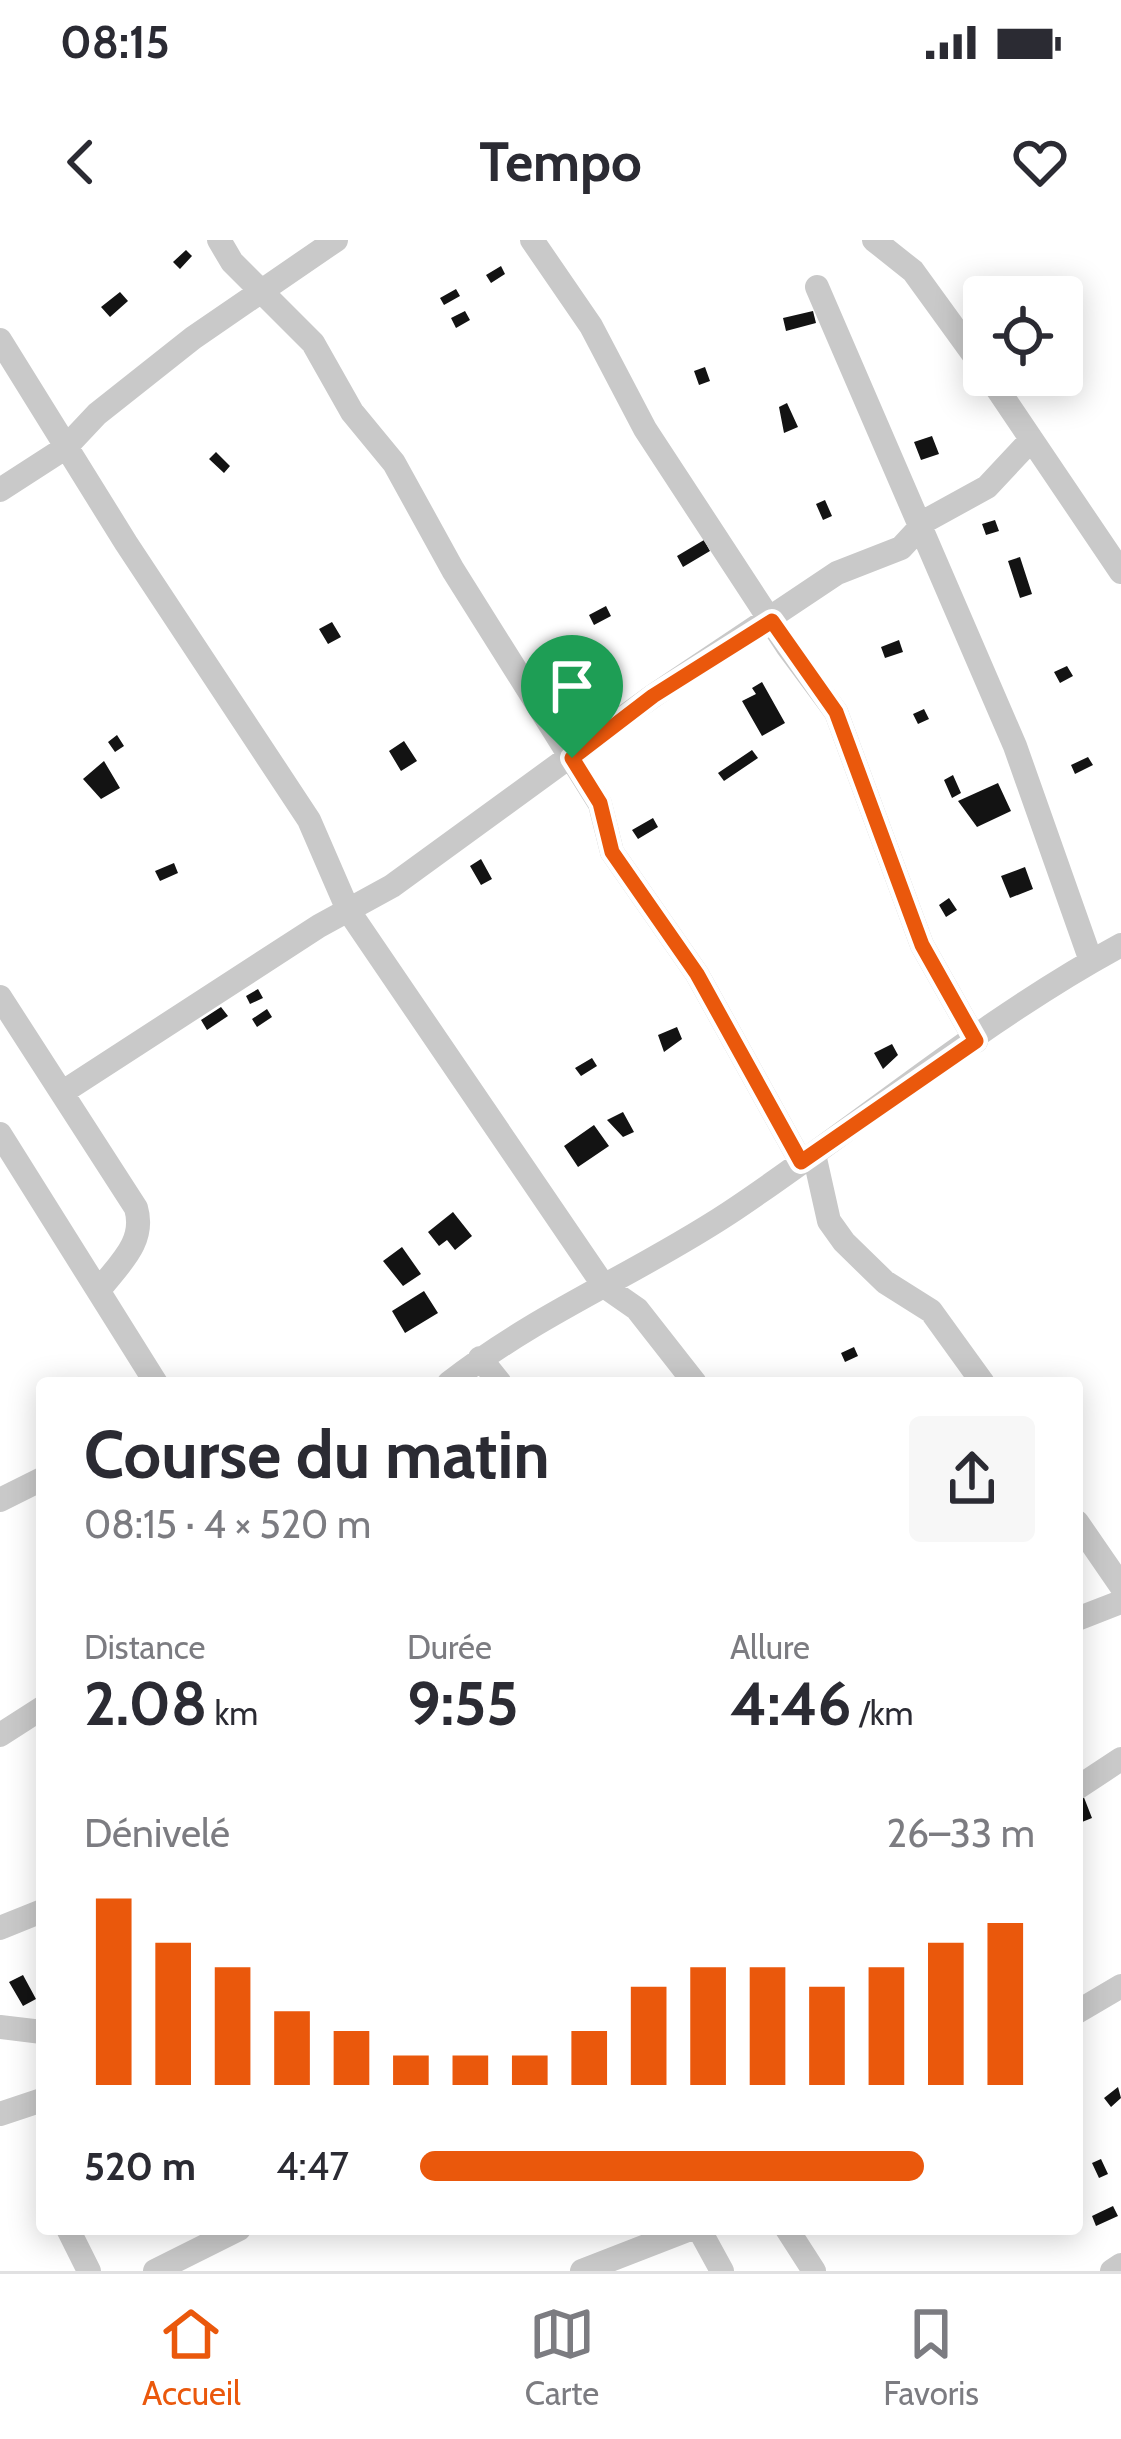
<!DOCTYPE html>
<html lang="fr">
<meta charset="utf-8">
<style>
body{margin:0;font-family:Cabin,sans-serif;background:#f7f7f7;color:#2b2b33;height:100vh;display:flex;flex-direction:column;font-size:45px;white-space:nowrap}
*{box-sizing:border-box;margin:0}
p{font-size:39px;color:#7c7c81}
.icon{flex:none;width:66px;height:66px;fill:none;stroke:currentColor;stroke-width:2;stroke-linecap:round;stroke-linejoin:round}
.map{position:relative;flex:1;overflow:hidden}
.side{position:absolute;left:36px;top:1137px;width:1047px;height:858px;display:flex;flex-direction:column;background:#fff;border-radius:12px;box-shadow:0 6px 30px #0003}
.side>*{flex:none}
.tools{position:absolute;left:963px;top:36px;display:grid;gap:24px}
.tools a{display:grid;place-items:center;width:120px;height:120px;border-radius:12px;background:#fff;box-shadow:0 6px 30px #0003;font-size:60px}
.pin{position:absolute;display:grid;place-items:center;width:102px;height:102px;color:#fff;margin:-123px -51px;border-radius:50% 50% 50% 0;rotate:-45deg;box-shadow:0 0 12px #0007}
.pin .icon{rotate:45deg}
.round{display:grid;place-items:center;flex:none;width:126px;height:126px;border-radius:12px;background:#f7f7f7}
.summary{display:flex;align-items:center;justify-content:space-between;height:204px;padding:0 48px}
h1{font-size:66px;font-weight:800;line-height:90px}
.stats{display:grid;grid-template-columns:repeat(3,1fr);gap:18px;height:204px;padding:12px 48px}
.stats div{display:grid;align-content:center}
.stats b{font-size:60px;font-weight:800}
.stats small{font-size:33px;font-weight:400}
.stats p{font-size:33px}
.chart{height:336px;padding:24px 48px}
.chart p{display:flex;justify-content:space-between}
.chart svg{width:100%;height:216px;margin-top:12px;stroke:#ea580c;stroke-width:6}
ul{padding:0 48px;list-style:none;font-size:39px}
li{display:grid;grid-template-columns:192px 144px 1fr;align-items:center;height:90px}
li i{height:30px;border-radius:15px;background:#ea580c}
.status{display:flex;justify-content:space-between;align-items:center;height:84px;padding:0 60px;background:#fff;direction:ltr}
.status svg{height:33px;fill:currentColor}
header{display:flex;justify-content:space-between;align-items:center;height:156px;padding:0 48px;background:#fff;font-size:54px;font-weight:800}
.menu{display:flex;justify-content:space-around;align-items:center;height:168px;border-top:3px solid #e1e1e2;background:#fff;font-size:33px;color:#7c7c81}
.menu a{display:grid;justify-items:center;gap:6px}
.menu .current{color:#ea580c}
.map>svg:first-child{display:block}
.building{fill:#131313}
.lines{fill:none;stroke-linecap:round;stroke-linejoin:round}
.minor{stroke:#c9c9c9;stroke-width:24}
.route-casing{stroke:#fff;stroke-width:24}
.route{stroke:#ea580c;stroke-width:15}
</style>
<div class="status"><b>08:15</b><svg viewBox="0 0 49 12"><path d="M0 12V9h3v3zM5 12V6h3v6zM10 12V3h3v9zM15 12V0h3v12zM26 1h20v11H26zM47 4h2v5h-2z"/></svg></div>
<header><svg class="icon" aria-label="back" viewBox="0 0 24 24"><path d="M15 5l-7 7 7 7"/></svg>Tempo<svg class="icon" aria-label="heart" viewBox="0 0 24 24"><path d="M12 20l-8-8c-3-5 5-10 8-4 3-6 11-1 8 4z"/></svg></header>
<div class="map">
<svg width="1121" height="2031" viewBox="0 0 1121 2031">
<rect width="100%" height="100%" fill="#fff"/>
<!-- building -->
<path class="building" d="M186,10L192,16L180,29L173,22Z
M501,26L505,34L491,43L486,35Z
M456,49L460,56L444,65L440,58Z
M120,52L128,61L110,77L101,67Z
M465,71L470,80L456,88L451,78Z
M813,71L816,83L786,91L783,78Z
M705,127L710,141L699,145L694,131Z
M787,163L798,187L784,193L779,167Z
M932,196L939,214L921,220L914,202Z
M216,212L230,226L224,233L209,219Z
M825,260L832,276L823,280L816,264Z
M995,280L999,291L986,295L982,284Z
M704,300L710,311L683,327L677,316Z
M1020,317L1032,354L1020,358L1008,321Z
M606,366L611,376L594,385L589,375Z
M332,382L341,397L328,404L319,389Z
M899,400L903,412L885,418L881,407Z
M1067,426L1073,436L1060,443L1054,432Z
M762,442L785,483L762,496L742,461L756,454L752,448Z
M924,469L929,479L918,484L913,474Z
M117,495L124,506L115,512L108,502Z
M404,501L417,521L401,531L389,511Z
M752,510L758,518L724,541L718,533Z
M1088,517L1093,525L1075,534L1071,525Z
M104,521L120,548L101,559L83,539Z
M953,535L961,553L952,558L944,540Z
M998,543L1011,571L977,587L958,561Z
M653,578L658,587L638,599L632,590Z
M481,619L492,639L481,645L470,626Z
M174,623L178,633L160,641L155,631Z
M1025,627L1033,649L1010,658L1001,636Z
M949,658L957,670L946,677L939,665Z
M258,749L263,758L250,764L246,756Z
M221,767L228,776L207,790L201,780Z
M267,769L272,777L257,787L252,779Z
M677,787L682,799L664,812L658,795Z
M892,804L898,815L883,829L874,813Z
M592,818L597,826L581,836L575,828Z
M623,872L634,892L623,897L607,880Z
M594,885L609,906L578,927L564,906Z
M453,972L472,996L455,1010L447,1000L439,1006L428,992Z
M402,1007L421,1034L403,1046L383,1021Z
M424,1051L438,1073L405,1093L392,1071Z
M854,1107L858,1116L845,1122L841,1113Z
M1083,1555L1092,1578L1082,1582L1077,1557Z
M23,1735L36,1759L23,1766L9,1742Z
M1118,1847L1121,1858L1111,1867L1104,1858Z
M1101,1919L1108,1934L1099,1938L1092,1923Z
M1113,1966L1118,1976L1096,1986L1092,1976Z"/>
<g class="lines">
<!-- minor -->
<path class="minor" d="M219,0L232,22L313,103L352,172L394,223L453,330L600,564L612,612L697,734L801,922
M532,0L591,86L645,189L787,406L836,472L922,705L976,801
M874,0L913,31L984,129
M817,47L1015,506L1091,721
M0,100L126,303L309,580L348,670L604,1046L637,1069L695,1143
M988,135L1121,332
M0,250L65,208L97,174L193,98L336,0
M0,757L136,968C146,1002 119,1024 100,1049
M63,852L319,686L392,646L653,456L837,333L901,308L927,280L987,247L1031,200
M0,894L156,1143
M814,914L829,981L844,1002L885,1042L931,1071L983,1143
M480,1118L500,1143
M449,1143C538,1073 635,1035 729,973C860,886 982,780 1121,705
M0,1260L42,1239
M1077,1282L1121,1346
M1077,1379L1121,1362
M0,1495L42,1468
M1077,1548L1121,1519
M0,1688L42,1671
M1077,1772L1121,1746
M0,1787L42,1792
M0,1874L42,1860
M68,1989L89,2031
M699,1989L722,2031
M787,1989L814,2031
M155,2031L239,1989
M582,2031L690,1989
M1112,2031L1121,2025"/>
</g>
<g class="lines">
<defs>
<path id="route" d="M772,381L836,472L922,705L976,801L801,922L697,734L612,612L600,563L572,518L653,456Z"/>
</defs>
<!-- route casing -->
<use href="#route" class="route-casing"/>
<!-- route -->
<use href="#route" class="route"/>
</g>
</svg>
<div class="tools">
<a><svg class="icon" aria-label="locate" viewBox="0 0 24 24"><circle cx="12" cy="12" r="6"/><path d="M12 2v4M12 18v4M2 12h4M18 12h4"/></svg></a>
</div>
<div class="pin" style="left:572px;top:518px;background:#1e9e55"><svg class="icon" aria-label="arrive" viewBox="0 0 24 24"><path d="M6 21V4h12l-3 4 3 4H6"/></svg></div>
<section class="side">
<div class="summary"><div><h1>Course du matin</h1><p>08:15 · 4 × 520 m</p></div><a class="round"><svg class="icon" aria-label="share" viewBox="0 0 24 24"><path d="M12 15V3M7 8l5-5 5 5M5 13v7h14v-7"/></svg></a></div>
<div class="stats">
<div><p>Distance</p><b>2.08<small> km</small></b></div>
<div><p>Durée</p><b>9:55</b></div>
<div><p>Allure</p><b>4:46<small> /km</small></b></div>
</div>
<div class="chart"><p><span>Dénivelé</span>26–33 m</p>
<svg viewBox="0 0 160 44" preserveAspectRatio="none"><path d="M5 44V6M15 44V15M25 44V20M35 44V29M45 44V33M55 44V38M65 44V38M75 44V38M85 44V33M95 44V24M105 44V20M115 44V20M125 44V24M135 44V20M145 44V15M155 44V11"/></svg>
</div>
<ul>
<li><b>520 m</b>4:47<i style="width:82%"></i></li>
</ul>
</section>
</div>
<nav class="menu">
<a class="current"><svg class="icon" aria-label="home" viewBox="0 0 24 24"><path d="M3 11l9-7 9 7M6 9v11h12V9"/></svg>Accueil</a>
<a><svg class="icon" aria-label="map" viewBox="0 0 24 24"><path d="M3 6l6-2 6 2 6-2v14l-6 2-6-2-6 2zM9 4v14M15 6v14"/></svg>Carte</a>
<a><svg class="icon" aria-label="saved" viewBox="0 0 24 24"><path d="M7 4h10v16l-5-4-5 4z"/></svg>Favoris</a>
</nav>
